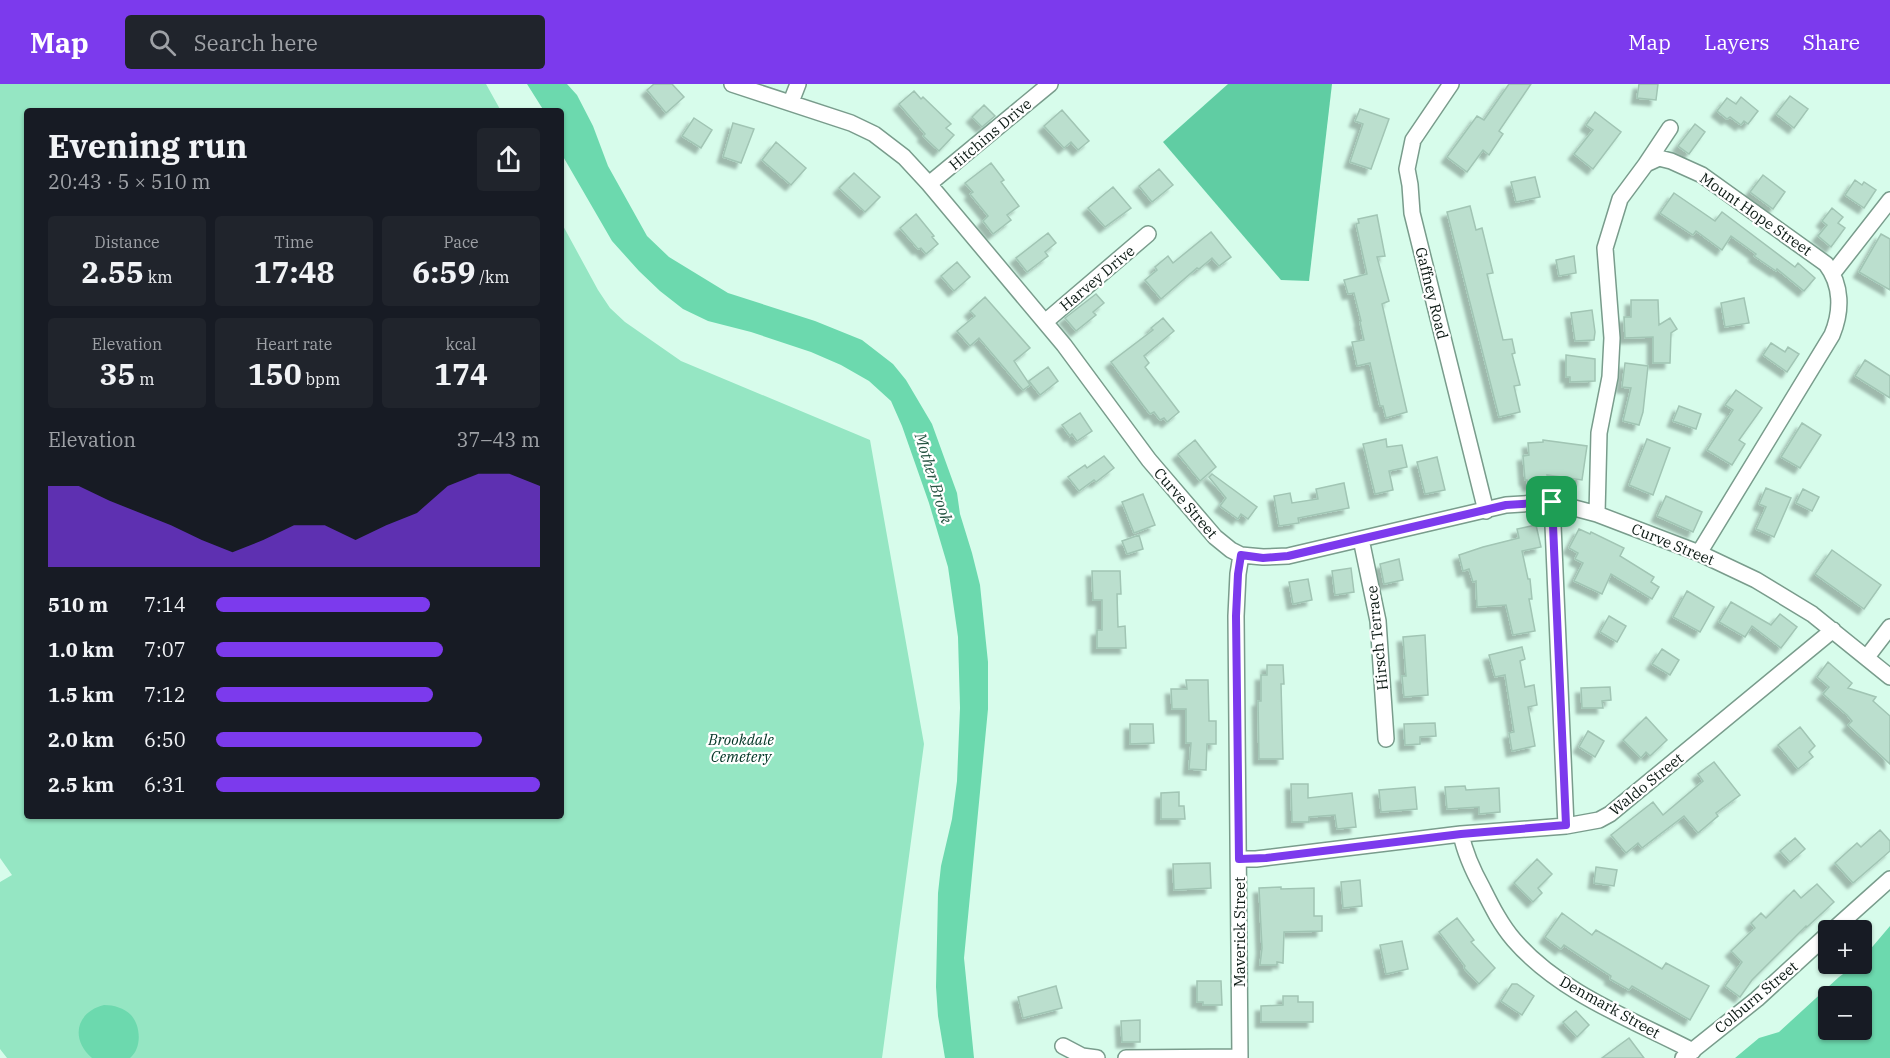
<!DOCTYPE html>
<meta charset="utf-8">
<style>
body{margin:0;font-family:"IBM Plex Serif",serif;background:#20242c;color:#f1f3f6;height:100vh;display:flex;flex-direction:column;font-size:22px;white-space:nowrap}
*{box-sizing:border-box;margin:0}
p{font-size:20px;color:#9ea1a6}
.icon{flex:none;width:33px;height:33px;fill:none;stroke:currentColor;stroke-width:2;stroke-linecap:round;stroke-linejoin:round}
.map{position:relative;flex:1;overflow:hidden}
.drawer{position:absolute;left:24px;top:24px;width:540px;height:711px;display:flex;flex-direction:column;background:#171b24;border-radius:6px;box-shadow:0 2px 4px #0004}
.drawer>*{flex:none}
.tools{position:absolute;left:1818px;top:836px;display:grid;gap:12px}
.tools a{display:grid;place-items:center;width:54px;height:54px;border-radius:6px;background:#171b24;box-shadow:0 2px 4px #0004;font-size:30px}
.pin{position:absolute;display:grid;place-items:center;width:51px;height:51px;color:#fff;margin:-26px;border-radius:12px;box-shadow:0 3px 9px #0006}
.round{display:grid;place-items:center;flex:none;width:63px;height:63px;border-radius:6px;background:#20242c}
.overview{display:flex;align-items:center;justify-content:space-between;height:102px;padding:0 24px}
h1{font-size:33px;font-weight:700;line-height:45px}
.metrics{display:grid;grid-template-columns:repeat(3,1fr);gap:9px;height:102px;padding:6px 24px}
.metrics div{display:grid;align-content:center;border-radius:6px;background:#20242c;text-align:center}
.metrics b{font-size:30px;font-weight:700}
.metrics small{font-size:16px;font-weight:400}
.metrics p{font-size:16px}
.chart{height:168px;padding:12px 24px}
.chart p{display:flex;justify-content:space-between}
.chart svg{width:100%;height:108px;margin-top:6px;fill:#7c3aed;opacity:.7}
ul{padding:0 24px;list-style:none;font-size:20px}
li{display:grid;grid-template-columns:96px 72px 1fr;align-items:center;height:45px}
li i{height:15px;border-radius:8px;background:#7c3aed}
header{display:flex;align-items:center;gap:36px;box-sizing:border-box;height:84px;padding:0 30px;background:#7c3aed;color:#fff}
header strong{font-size:28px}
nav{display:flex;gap:33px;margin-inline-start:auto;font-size:21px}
.search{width:420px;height:54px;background:#20242c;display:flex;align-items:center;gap:15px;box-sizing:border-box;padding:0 21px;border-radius:6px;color:#9ea1a6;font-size:22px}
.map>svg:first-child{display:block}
.green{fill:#95e6c3}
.forest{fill:#60cda3}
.water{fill:#6cd9ae;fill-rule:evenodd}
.building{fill:#bbdfce;stroke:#a1c5b4;stroke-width:1.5;filter:url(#shadow)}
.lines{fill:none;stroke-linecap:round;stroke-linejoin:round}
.street-casing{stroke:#799c8c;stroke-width:18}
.street{stroke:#fff;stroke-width:15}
.route-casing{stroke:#fff;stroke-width:12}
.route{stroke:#7c3aed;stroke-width:8}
.labels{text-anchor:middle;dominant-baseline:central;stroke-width:4.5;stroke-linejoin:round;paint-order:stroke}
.street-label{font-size:15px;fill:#0b1913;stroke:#fff}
.park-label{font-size:15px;font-style:italic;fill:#013424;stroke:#fff}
.water-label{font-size:16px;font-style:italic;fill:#265442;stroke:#fff}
</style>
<header>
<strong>Map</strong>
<div class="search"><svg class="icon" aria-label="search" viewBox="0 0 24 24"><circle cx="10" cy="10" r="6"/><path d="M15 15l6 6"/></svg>Search here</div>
<nav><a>Map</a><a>Layers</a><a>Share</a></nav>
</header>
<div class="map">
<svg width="1890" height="974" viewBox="0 0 1890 974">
<defs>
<filter id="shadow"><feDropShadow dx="-5.5" dy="5.5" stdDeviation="1.5" flood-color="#0004"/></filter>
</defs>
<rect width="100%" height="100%" fill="#d7fceb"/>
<!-- green -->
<path class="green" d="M0,0H486L501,27H27V732H561V138L598,206L610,224L625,238L681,277L870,356L924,660L882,974H7L0,965V798L12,791L0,774Z"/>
<!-- forest -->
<path class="forest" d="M1228,0H1332L1309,197L1281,196L1163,58Z"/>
<!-- water -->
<path class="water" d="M527,0H567L577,11L593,42L608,82L647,152L669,173L728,209L815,237L862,256L893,280L906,296L932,340L957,409L960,430L972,469L980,501L988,578V625L964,874L974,974H945L938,932L936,903L938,809L941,782L952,735L957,697L960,624L958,553L948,483L929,419L902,342L891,317L869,297L841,281L811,268L751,248L708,237L683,225L660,207L639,187L612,157L561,69V27H544Z
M1890,842V974H1735L1759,954L1779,948L1839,893L1858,879H1862V875ZM1828,912H1862V945H1828Z
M104,921C114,921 124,924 131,931C141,942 142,964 130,974H92C70,955 76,928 104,921Z"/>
<!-- building -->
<path class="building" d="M654,0H672L684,13L666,29L647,6Z
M1509,0H1531L1499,47L1503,50L1489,71L1483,66L1467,88L1447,73L1477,32L1484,36Z
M1639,0H1658L1656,16L1637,14Z
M914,7L921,15L923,13L951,40L946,44L954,51L939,67L923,52L925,50L899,20Z
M1790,12L1808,25L1794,44L1776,30Z
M1741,13L1758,27L1748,40L1744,37L1741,41L1730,33L1727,35L1717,27L1727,14L1736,20Z
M984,21L995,32L982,43L972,33Z
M1360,25L1389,35L1371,85L1350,78L1363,40L1355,37Z
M1062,26L1089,57L1078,66L1071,58L1064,64L1044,42Z
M1595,28L1621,48L1593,85L1574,70L1593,46L1586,41Z
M694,34L712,46L701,64L682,52Z
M733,39L754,45L741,79L723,73Z
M1695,40L1705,48L1689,70L1678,62Z
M776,58L806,84L791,101L762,76Z
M991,79L1004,96L1001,98L1019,122L1007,131L1011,136L993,150L983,137L988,132L970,110L973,108L965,99Z
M1159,85L1173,101L1152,118L1139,102Z
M854,89L880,113L865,128L839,104Z
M1763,91L1785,108L1773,125L1750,108Z
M1535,93L1540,113L1516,118L1511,98Z
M1855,96L1862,101L1864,98L1876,106L1864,124L1845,111Z
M1113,103L1131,124L1105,143L1088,124Z
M1674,109L1715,137L1722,128L1795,183L1798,179L1815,194L1804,207L1777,185L1776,187L1754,172L1756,170L1731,152L1722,166L1696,147L1693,151L1660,129Z
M1470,122L1476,146L1482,144L1493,189L1487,190L1498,235L1503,256L1512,255L1515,269L1512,270L1520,301L1514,302L1520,328L1499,333L1447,128Z
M1832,124L1843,133L1838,139L1845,144L1831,163L1818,152L1827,141L1822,137Z
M916,130L934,152L932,153L938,160L926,170L921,164L918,165L900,144Z
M1377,131L1385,172L1377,173L1389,217L1382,220L1407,328L1386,334L1383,322H1380L1370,279L1357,282L1352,258L1364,256L1360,238L1361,237L1354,209L1348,210L1344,196L1367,190L1356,140L1359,139L1358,135Z
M1211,148L1231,173L1219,182L1212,174L1199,185L1197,184L1161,215L1145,196L1157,186L1155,183L1168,172L1173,179Z
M1048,149L1056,159L1045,168L1048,172L1027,188L1016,174Z
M1881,150L1890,155V206L1859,188Z
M1574,172L1576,189L1559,192L1556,176Z
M957,178L970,193L954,207L941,192Z
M1096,210L1104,219L1093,228L1096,231L1076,247L1065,234Z
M985,213L1030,264L1014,277L1030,301L1023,306L979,254L970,262L957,247L975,232L970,227Z
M1744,214L1749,239L1725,243L1721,219Z
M1631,216H1658L1659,241L1670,234L1677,245L1671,249L1670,279H1653V253L1625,254L1624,233H1631Z
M1592,226L1595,248L1594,256L1575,257L1571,229Z
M1163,234L1174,247L1144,272L1149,279L1145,283L1179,328L1167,338L1164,334L1160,336L1154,328L1150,330L1111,278L1153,246L1151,244Z
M1771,259L1785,268L1788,263L1799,270L1787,288L1763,271Z
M1566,271L1595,275V297L1570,298V293H1566Z
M1865,276L1890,292V314L1855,292Z
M1625,279L1648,282L1643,328L1639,341L1623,337L1631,304L1622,303Z
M1048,283L1058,297L1040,311L1029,297Z
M1736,306L1762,324L1739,356L1745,360L1732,381L1707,366L1733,326L1725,321Z
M1679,322L1701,330L1696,345L1673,337Z
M1080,329L1092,347L1077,357L1072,350L1070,352L1062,341Z
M1802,339L1821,351L1800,384L1781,373Z
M1386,355L1387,363L1402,361L1407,383L1389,387L1393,406L1375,410L1363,360Z
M1647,355L1670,364L1653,411L1629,401Z
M1195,356L1216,383L1200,397L1178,370Z
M1543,356L1587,362L1582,396L1547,391L1548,400L1528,401L1527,396H1525L1523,372L1529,371L1528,359L1543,358Z
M1104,372L1114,384L1096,398L1094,396L1079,407L1068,393L1085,381L1087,384Z
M1437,373L1445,406L1425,410L1417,378Z
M1212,390L1257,423L1248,435L1241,430L1238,435L1220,422L1226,414L1209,393Z
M1344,399L1349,424L1298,434L1299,439L1279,442L1274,412L1290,409L1292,419L1318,415L1316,405Z
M1766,404L1791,414L1774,453L1756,445L1766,423L1759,420Z
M1803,405L1819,413L1812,427L1796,419Z
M1143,410L1155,441L1134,449L1122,418Z
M1666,412L1702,428L1693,448L1657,432Z
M1536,441L1541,463L1522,467L1528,495H1530L1532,515H1529L1535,547L1513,551L1506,521L1477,523L1476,497L1473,498L1469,485L1463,487L1459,471L1483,463L1519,454L1517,445Z
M1579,445L1590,450L1591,448L1624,464L1620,472L1654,493L1651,498L1659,503L1652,515L1611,490L1602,510L1574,497L1583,479L1575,475L1578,469L1569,464Z
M1139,451L1143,465L1127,470L1122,457Z
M1832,466L1881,501L1864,525L1815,490Z
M1399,475L1403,496L1384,500L1380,480Z
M1351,484L1354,508L1335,511L1332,487Z
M1092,487H1120L1121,510H1117L1118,543L1125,542L1126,564H1097V546H1102V516H1093Z
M1308,495L1312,516L1293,520L1289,498Z
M1687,507L1714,523L1700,548L1673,533Z
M1731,518L1771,541L1780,530L1797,543L1781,564L1752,542L1745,553L1719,538Z
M1609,532L1626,542L1617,558L1600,548Z
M1425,551L1428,611L1404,613L1402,592H1406L1403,553Z
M1522,563L1525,575L1520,577L1525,603L1534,601L1537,621L1528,623L1535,662L1512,667L1509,649L1514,648L1505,591L1495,593L1489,571Z
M1662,565L1679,576L1670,591L1652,580Z
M1828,578L1852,599L1848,604L1876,613L1873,617L1890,632V680L1848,641L1852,637L1847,631L1823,610L1829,603L1817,593Z
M1267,581H1283L1284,600H1281L1283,675H1259L1258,617H1261V591H1267Z
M1186,596H1208L1209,637H1216V660H1207L1206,686L1189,685L1191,659H1186V625H1172L1171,605H1187Z
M1610,603L1611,616L1602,617L1603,624H1582L1581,604Z
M1646,633L1667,656L1650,672L1646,668L1641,674L1623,656Z
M1435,639L1436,652L1420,653V660L1405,661L1404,640Z
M1130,640H1153L1154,659L1130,660Z
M1800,643L1815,662L1809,668L1813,673L1798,685L1778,661Z
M1588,647L1604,657L1595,673L1579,663Z
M1714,678L1740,711L1716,729L1718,732L1698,749L1684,732L1642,764L1638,759L1626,769L1611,751L1653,718L1663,731L1703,697L1698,690Z
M1291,700H1308V714L1352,709L1356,743L1337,745L1335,731L1309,733V738H1292Z
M1465,702L1466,706L1499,704L1500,728L1479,730V723L1447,725L1445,703Z
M1415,703L1417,725L1381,728L1379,706Z
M1179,708V722H1184L1185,735H1161V709Z
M1880,746L1890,757V767L1853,799L1835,779L1857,759L1861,763Z
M1795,754L1805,765L1790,778L1780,767Z
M1537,775L1552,790L1538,804L1542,809L1533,818L1514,799Z
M1210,779L1211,804L1174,806L1173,780Z
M1596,783L1617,786L1614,802L1594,799Z
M1360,796L1362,822L1343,824L1341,798Z
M1817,800L1834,818L1807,843L1806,842L1752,896L1740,913L1725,902L1742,878L1731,867L1755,844L1751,839L1761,829L1766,834L1794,806L1801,814Z
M1281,803V805L1314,804V832H1322V847L1284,848L1283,879L1277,878V881H1260L1262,864L1259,804Z
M1562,829L1592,851L1596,846L1662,885L1666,879L1709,902L1690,936L1632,902L1629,906L1610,895L1611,892L1564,861L1561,865L1545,853Z
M1457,834L1474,856L1471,858L1495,884L1479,900L1464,884L1465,882L1439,848Z
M1402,857L1408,885L1386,890L1380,861Z
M1197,897H1221L1222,921H1203V918H1197Z
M1512,900H1517L1534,912L1522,931L1501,917Z
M1056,902L1062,924L1023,934L1018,913Z
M1283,912H1298V918H1313V938H1261V922L1283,921Z
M1576,927L1589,941L1577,953L1563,938Z
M1140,936V958H1122L1121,937Z
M1629,954L1644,974H1602Z"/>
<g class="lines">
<defs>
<path id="street" d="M732,0L851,39L874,50L904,73L929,100L1064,261L1149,376L1215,453L1231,466L1241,471L1263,473L1288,472L1506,421L1552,418L1597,430L1699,469L1756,496L1812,530L1890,593
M1451,0L1413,56L1407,85L1410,101L1412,129L1486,427
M791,18L798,0
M1646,80L1670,44
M929,100L1050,0
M1833,189L1890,116
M1045,238L1148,150
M1552,418L1566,742
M1597,430L1599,349L1610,293L1612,254L1605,164L1620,115L1646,80L1659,74L1671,77L1702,91L1826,180C1842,201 1842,227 1832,251L1699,469
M1361,455L1378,537L1386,655
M1867,573L1890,543
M1461,750C1465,770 1473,787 1483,805C1492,823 1501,841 1514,856C1560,909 1631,935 1693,967
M1239,775H1256L1461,750L1566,742L1599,736L1610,730L1833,546
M1833,846L1890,795
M1063,962L1082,972L1097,974
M1126,974L1240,973
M1240,974L1236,532L1238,490L1241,471
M1683,974L1757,915L1828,850"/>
</defs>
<!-- street casing -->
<use href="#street" class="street-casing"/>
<!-- street -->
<use href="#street" class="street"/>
</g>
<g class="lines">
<defs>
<path id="route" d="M1552,418L1566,741L1461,750L1266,774L1239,775L1236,532L1238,490L1241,471L1263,474L1288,472L1506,421Z"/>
</defs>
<!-- route casing -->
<use href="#route" class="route-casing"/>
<!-- route -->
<use href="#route" class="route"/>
</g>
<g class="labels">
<!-- street labels -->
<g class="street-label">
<text transform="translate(990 50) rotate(-40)">Hitchins Drive</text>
<text transform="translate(1756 130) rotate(35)">Mount Hope Street</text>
<text transform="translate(1097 194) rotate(-40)">Harvey Drive</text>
<text transform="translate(1432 209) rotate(76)">Gaffney Road</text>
<text transform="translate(1186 419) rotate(49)">Curve Street</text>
<text transform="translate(1673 460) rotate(22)">Curve Street</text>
<text transform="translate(1377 554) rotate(-96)">Hirsch Terrace</text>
<text transform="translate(1646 700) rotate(-39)">Waldo Street</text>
<text transform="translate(1239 848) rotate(-90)">Maverick Street</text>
<text transform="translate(1756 913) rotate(-40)">Colburn Street</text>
<text transform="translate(1610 923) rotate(29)">Denmark Street</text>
</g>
<!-- park labels -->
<g class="park-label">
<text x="741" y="655">Brookdale<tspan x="741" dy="17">Cemetery</tspan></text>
</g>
<!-- water labels -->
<g class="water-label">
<text transform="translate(934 394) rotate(73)">Mother Brook</text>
</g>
</g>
</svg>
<div class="tools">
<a>+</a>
<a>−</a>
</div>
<div class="pin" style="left:1552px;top:418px;background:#1e9e55"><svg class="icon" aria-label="arrive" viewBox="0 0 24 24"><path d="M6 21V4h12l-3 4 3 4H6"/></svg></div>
<section class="drawer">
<div class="overview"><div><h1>Evening run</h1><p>20:43 · 5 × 510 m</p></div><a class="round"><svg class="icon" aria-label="share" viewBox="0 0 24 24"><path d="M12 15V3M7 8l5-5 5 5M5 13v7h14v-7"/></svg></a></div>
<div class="metrics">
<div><p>Distance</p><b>2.55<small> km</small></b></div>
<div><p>Time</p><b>17:48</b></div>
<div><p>Pace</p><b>6:59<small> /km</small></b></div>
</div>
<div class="metrics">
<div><p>Elevation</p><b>35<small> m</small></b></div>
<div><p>Heart rate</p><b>150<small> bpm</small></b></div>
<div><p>kcal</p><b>174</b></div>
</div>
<div class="chart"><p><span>Elevation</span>37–43 m</p>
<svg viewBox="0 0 160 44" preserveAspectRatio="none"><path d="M0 44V11L10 11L20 17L30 22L40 27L50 33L60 38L70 33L80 27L90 27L100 33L110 27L120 22L130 11L140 6L150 6L160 11V44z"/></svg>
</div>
<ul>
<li><b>510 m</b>7:14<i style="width:66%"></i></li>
<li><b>1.0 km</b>7:07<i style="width:70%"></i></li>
<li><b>1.5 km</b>7:12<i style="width:67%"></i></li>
<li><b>2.0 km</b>6:50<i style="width:82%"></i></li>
<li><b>2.5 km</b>6:31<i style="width:100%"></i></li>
</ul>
</section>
</div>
